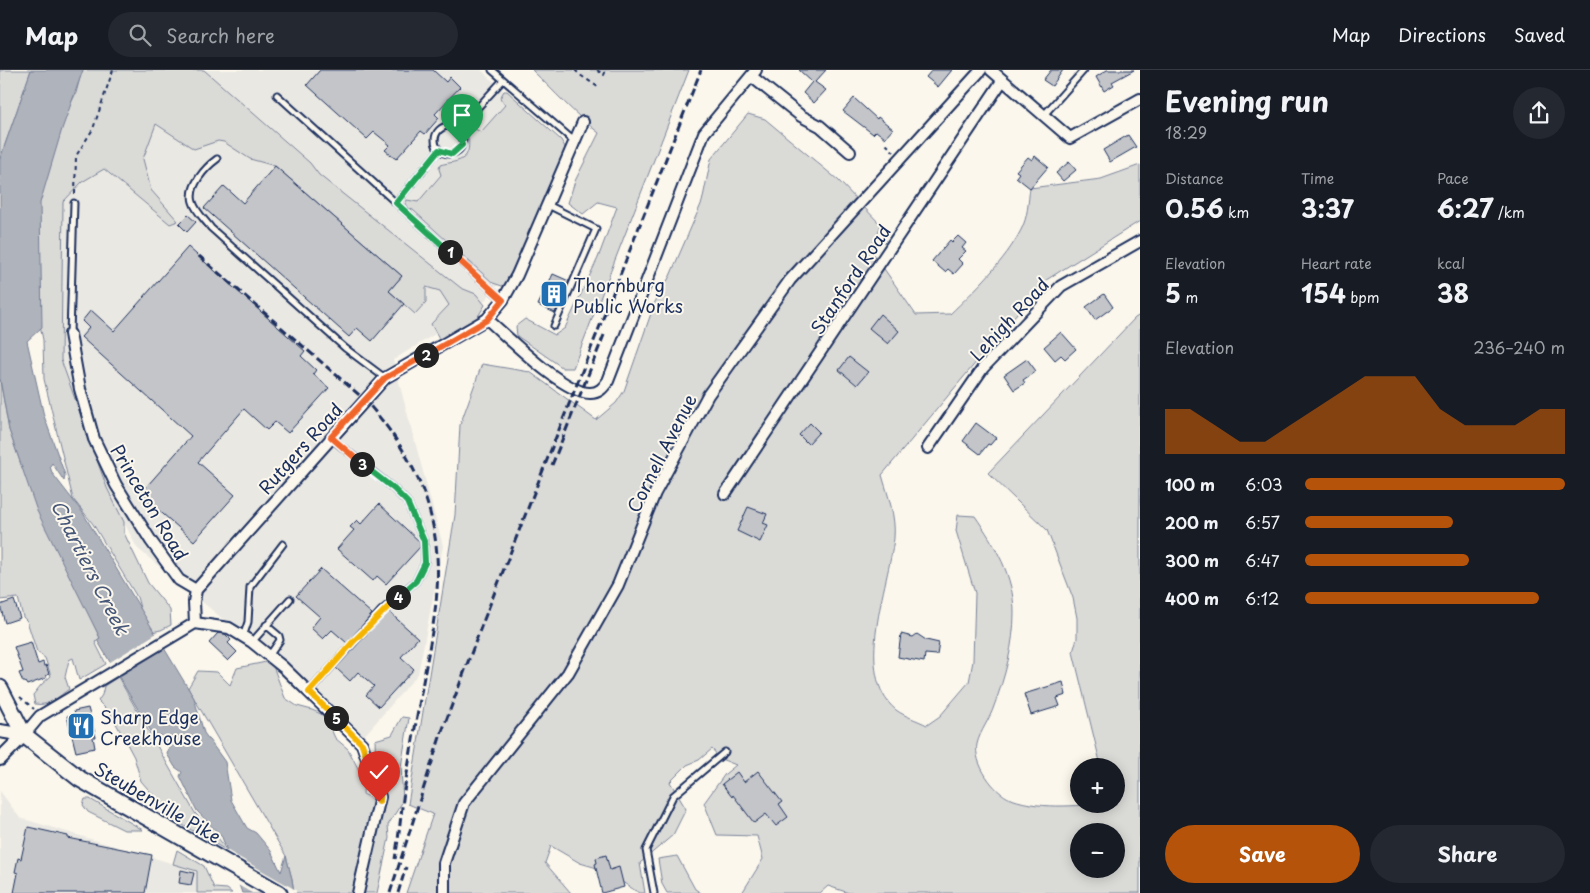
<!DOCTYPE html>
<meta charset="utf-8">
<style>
body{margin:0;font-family:"Playpen Sans",sans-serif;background:#242831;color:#f1f3f6;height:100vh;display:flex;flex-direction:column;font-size:19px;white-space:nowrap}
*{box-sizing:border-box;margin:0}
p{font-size:16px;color:#9ea1a6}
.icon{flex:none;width:28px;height:28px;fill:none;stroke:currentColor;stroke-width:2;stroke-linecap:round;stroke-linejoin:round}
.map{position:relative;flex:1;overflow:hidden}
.sheet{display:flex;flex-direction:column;background:#171b24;width:450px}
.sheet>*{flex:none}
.controls{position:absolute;left:1070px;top:688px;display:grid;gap:10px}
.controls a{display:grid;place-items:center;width:55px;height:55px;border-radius:50%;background:#171b24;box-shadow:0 2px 12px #0003;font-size:25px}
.pin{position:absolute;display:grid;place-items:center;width:42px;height:42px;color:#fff;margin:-51px -21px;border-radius:50% 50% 50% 0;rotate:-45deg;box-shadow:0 0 5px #0007}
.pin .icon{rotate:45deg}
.km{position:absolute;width:25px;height:25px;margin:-12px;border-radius:50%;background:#222;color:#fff;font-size:14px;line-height:25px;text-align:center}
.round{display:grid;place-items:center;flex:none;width:52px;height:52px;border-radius:26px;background:#242831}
.summary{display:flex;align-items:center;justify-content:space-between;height:85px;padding:0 25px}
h1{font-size:28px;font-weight:700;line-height:38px}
.metrics{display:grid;grid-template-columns:repeat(3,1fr);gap:8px;height:85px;padding:5px 25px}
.metrics div{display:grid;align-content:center}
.metrics b{font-size:25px;font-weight:700}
.metrics small{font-size:14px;font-weight:400}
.metrics p{font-size:14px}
.chart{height:140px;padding:10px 25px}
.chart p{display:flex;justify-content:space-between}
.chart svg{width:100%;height:90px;margin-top:5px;fill:#b45309;opacity:.7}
.cta{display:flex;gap:10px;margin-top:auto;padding:10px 25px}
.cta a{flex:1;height:58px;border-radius:30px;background:#b45309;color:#fff;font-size:20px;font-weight:700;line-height:58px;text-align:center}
.cta a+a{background:#242831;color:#f1f3f6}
ul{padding:0 25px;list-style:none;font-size:16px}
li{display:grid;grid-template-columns:80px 60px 1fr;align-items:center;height:38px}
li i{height:12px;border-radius:6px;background:#b45309}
header{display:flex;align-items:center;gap:30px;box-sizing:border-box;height:70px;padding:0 25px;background:#171b24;border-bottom:1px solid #363941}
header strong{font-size:24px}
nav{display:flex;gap:28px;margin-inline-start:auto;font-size:18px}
.search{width:350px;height:45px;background:#242831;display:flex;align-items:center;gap:12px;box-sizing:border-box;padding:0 18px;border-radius:28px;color:#9ea1a6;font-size:19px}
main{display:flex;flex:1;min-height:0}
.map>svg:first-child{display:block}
.built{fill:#eae8e2}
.green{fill:#dadad7;stroke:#7a849a;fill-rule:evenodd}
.water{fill:#afb3bb;stroke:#747e96}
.pier{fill:#fbf7ec}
.building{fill:#c3c5c9;stroke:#1b2f5e}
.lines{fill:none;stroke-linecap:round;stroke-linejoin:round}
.service-casing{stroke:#1b2f5e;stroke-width:9}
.minor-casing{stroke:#1b2f5e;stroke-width:14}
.tertiary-casing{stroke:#1b2f5e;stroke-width:16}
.secondary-casing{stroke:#1b2f5e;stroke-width:19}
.path{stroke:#1b2f5e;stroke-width:2;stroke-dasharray:4 4;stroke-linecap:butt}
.service{stroke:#fbf7ec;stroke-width:5}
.minor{stroke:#fbf7ec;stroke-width:10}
.tertiary{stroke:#fbf7ec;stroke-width:12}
.secondary{stroke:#fbf7ec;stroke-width:15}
.rail{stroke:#1b2f5e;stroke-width:3;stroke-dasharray:8 4;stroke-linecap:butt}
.split-1-casing{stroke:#fff;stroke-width:10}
.split-2-casing{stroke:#fff;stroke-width:10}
.split-3-casing{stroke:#fff;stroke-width:10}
.split-4-casing{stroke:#fff;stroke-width:10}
.split-5-casing{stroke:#fff;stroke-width:10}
.split-6-casing{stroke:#fff;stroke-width:10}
.split-1{stroke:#22a559;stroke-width:6}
.split-2{stroke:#f0652b;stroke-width:6}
.split-3{stroke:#f0652b;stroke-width:6}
.split-4{stroke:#22a559;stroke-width:6}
.split-5{stroke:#f5b400;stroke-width:6}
.split-6{stroke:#f5b400;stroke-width:6}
.labels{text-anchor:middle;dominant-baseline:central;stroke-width:4;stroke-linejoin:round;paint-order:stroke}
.street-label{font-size:18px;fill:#1b2f5e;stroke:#fbf7ec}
.poi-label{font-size:18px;fill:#1b2f5e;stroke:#fbf7ec;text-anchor:start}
.water-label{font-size:19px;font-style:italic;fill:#47577a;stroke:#fbf7ec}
</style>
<header>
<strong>Map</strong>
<div class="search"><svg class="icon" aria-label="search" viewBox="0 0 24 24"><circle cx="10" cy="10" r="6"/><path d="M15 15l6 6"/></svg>Search here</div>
<nav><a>Map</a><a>Directions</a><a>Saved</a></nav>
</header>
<main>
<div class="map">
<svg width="1140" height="823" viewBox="0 0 1140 823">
<rect width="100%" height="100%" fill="#fbf7ec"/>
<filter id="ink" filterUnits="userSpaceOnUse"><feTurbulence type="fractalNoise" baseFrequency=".02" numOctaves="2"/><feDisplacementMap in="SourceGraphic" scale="10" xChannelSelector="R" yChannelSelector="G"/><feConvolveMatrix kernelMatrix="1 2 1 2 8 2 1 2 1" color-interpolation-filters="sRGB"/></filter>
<g filter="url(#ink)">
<!-- built -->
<path class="built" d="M151,0H481L515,31L501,212L479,237L393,290L443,476L418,604L364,666L137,478L107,418L61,290L63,132L89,104Z
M0,721L20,748L198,801L197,823H0Z"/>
<!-- green -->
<path class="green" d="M0,0H31L0,89Z
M82,0H204L310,93L319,105L461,218L476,224L485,235L477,248L440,270L431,254L449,235L440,221L426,217V232L415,244L389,221L402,206L275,96L250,89L224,72L218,71L194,79L156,54L143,89L151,120L178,151L170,154L104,99L82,112L63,132L61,290L107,418L124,452V463L148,513L170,540L171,555L161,560L147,563L137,527L93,454L73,429L44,309L43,270L37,240L34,127L61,53L76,23Z
M532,0H689L573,298H563L517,266L516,256L525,249L555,265L565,258L598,188L617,137L598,132L583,144L568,133L575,111L599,63C574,44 554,21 532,0Z
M504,21H507L561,70L565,77L563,88L506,214L502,216L493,213L413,140L408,138L405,134L407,130L418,132L441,105L439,99L440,95C449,92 465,93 468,81C470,73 467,67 470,60L475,59L481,62L505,35L500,28Z
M748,44L765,49L838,110L881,155L871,180L916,245L950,244C974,221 1006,190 1021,160C1028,147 1028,132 1030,118L1101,109L1140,95V151L1043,212L882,405C888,426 896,446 894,468C889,515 852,604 896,640C904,646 917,650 927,655L940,646L969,612L973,591L975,523L956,461L958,445L975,446C995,475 1014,506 1014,543C1014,574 1005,607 994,636C990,649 980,661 977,674C973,693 994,723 1011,729C1045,741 1081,734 1116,734V696H1101L1073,582L1077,568V548L1073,528L1047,460L988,403L1135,248L1140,245V823H849L828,816L820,823H742L763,789L757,766L717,765L704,733L725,704L736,695L721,689L712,679L699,690L687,695L670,712L686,739L673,765L640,793L645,823H639L604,800L580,793L551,776L545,793L571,823H406L433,744L408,734L455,445L460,355L482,294L530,302L596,350L616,333L624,321L655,232L670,206L702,132L711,89ZM1079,761H1116V799H1079Z
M0,309L9,360L22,397L100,568L95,572L106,594L79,610L73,588L69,590L65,607L69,619C59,626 49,637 35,634L33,625L41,615L51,606L45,588L37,582L27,551L23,547L18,528L0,530Z
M266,592L273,596L285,628L297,636L312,640L321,644L327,650L335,668L348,679L364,710L363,724L379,732L385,725L384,716L376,692L375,670L392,665L402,647L409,648L401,697L403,731L388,755L389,768L377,823H294L292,809L286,786L188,618L198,601L217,602L230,615L237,598Z
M118,607L195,743C207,756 218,765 226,780L176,751L141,711L134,687L111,644L98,631L102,625L104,616Z
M85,729H90L143,760H124L88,742L83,735Z
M177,780L204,796L214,818L227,819L232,823H197V801L173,794Z
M677,786L695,819L701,823H667L662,814L658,789Z"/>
<!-- water -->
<path class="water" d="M31,0H83L62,59L40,133L42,257L27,271L44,346L65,405L64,411L52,393L50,396L52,403L83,443L194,628L204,663L225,692L231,730L247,758L256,763L271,781L281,802L286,786L292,809L294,823H242L222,767L197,741L180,706L182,702L175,697L167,684L170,676L161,665L155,668L97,570L100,568L37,441L9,360L0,309V89Z"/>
<!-- pier -->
<path class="pier" d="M157,563L167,578L116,608L107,594Z
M223,778L296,820V823H252L236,814Z"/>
<!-- building -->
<path class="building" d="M320,0H433L446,12L450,7L460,17L435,44L439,48L425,64L421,61L396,89L385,80L390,75L374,62L367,69L307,15Z
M799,0H826L815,12L826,20L814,33L803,23L812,12Z
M932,0H952L938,17L926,7Z
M1051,0H1063L1052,16L1043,10Z
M1107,0H1134L1112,12L1114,15L1104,21L1096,7Z
M854,28L877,49L878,47L893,59L885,68L876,61L873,64L843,41Z
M1128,65L1136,77L1110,92L1103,80Z
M1035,86L1048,97L1030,118L1016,107L1019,103L1016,101L1028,87L1032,90Z
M1069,92L1076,100L1063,111L1056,103Z
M275,96L402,206L389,221L404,234L372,271L357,258L349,267L204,138L224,116L243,133Z
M188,145L196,152L187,162L179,154Z
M958,166L966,173L962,178L966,181L958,189L963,194L954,204L948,199L945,202L932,191L950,170L952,172Z
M188,177L305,281L301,286L316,300L313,304L329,318L288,363L275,352L267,360L244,339L198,392L235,425L194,471L140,424L191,366L81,267L89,258L82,251L91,240L114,261Z
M553,204L569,211L555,243L538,235Z
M1104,224L1113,237L1095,250L1086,237Z
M880,244L899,261L888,274L869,258Z
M1061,262L1076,279L1065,289L1061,285L1055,290L1044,277Z
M849,287L868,302L857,315L839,300Z
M1027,289L1036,301L1023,310L1025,313L1014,320L1004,305Z
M810,353L819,362L808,374L799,365Z
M976,353L996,368L990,375L988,374L980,384L963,371Z
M379,434L420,472V477L386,514L377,506L373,511L337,479L354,460L350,457L357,450L361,454Z
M748,437L767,444L763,453L768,455L760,472L737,461Z
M321,499L372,544L347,573L332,560L323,569L311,558L320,547L296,526Z
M14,530L20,548L5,553L0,535Z
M388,541L418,568L401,587L414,599L379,637L366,625L374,616L358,602L350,611L336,598Z
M218,563L225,564L231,570L228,573L237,582L228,591L209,573Z
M901,564L913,567L917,564L926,570L939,573L937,585L925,584L924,592L898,587Z
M31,572L38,594L43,592L44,596L46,595L49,604L46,606V608L27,615L25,612H23L19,603L23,602L14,577Z
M1063,612L1066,625L1057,628L1060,636L1031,645L1024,624Z
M88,638L96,667H93L95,678L76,682L67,646L75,644L74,641Z
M758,701L782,732L779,734L788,747L776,756L766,744L754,753L733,725L732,727L722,714L737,702L744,712Z
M28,757L68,766V768L152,785L145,823H14L18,803L15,802L18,788L21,789Z
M606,785L610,800L619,797L624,817L602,823L595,794L597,793L596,788Z
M181,800L194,803L191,815L179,813Z"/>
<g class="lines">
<defs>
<path id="service" d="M492,0L574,71
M277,25L503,230
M1043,46L1084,0
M435 70a14 14 0 1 1 28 0a14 14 0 1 1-28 0Z
M458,59L503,10
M217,89C206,97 188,116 193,132C196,142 205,150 211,158L345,278L385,308
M396,133L439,80
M548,135L596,159L554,256
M70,264L74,133
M266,555L279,566L280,570L269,586
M243,567L248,552L250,517L283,474
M252,572L290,529
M309,622L381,541L416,511L425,493L424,471L407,432L394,419L331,368
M654,823L646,780L673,726L725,682"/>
<path id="minor" d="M991,0L1070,68L1140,29
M751,6L801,46L820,56L850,82
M487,249C509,268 563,323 590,323C599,323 603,318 608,311L704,63L756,0
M70,264L80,319L94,369L116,415L151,471L179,510L196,520
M928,378L983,298L1061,216L1140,171
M725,424L1002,11
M195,553L194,532L196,520L385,308L487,249L503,230L517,205L583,52
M24,665L40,646L195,553L229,558L252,572L283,597L362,674L380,727L358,823
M444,823V793L464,733L568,603L618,515L655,423L708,325L790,210L981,0"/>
<path id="tertiary" d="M0,661L24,665
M0,689L24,665"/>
<path id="secondary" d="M0,618L24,665L80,709L279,823"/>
</defs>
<!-- service casing -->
<use href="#service" class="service-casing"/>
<!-- minor casing -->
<use href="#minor" class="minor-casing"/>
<!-- tertiary casing -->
<use href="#tertiary" class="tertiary-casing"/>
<!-- secondary casing -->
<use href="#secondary" class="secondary-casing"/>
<!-- path -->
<path class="path" d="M575,0L580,5L598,17
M597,0L604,5L606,0
M886,74L894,82
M75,124L76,86L93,59L113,0
M20,627L34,639"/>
<!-- service -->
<use href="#service" class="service"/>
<!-- minor -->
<use href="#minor" class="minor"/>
<!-- tertiary -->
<use href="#tertiary" class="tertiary"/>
<!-- secondary -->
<use href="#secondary" class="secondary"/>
<!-- rail -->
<path class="rail" d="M199,186L365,330C421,393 446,455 435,541C431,573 424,604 419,635C414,664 409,692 404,721C401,744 399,766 395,789
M552,395L604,265
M390,823L440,667L481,557L701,0
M398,823L406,797"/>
</g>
</g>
<g class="lines" filter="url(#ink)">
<defs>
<path id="split-1" d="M450,182L396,133L439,80L452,84L462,75"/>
<path id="split-2" d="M426,285L487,250L503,230L450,182"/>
<path id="split-3" d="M362,394L331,367L385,308L426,285"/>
<path id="split-4" d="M362,394L394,419L407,432L424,471L425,493L416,511L398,527"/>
<path id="split-5" d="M336,648L309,622L353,572L398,527"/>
<path id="split-6" d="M336,648L362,674L380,727L379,732"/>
</defs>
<!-- split-1 casing -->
<use href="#split-1" class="split-1-casing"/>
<!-- split-2 casing -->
<use href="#split-2" class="split-2-casing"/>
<!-- split-3 casing -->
<use href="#split-3" class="split-3-casing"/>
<!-- split-4 casing -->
<use href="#split-4" class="split-4-casing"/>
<!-- split-5 casing -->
<use href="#split-5" class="split-5-casing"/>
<!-- split-6 casing -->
<use href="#split-6" class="split-6-casing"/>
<!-- split-1 -->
<use href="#split-1" class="split-1"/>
<!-- split-2 -->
<use href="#split-2" class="split-2"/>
<!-- split-3 -->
<use href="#split-3" class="split-3"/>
<!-- split-4 -->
<use href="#split-4" class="split-4"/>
<!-- split-5 -->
<use href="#split-5" class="split-5"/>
<!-- split-6 -->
<use href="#split-6" class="split-6"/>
</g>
<!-- icons -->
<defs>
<symbol id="building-square" viewBox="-11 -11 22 22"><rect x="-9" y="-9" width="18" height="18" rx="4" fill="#1f6fb2" stroke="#fbf7ec"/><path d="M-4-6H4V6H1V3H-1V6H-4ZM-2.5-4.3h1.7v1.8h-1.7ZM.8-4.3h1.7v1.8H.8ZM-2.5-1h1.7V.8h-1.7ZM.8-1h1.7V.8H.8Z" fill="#fff"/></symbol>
<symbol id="restaurant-square" viewBox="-11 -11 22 22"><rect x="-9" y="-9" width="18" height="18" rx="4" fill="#1f6fb2" stroke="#fbf7ec"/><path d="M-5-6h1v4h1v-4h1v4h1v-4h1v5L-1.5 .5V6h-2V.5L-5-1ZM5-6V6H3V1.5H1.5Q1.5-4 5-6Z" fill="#fff"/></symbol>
</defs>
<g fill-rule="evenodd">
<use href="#building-square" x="538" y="208" width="32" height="32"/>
<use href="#restaurant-square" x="65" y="640" width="32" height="32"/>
</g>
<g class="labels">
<!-- street labels -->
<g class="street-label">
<text transform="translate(850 209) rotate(-56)">Stanford Road</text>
<text transform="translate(1009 249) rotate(-47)">Lehigh Road</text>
<text transform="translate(300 378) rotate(-48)">Rutgers Road</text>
<text transform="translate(661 383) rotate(-63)">Cornell Avenue</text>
<text transform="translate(150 432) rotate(59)">Princeton Road</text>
<text transform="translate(158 732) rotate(30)">Steubenville Pike</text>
</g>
<!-- poi labels -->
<g class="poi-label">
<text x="573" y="214">Thornburg<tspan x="573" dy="21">Public Works</tspan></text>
<text x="100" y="646">Sharp Edge<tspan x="100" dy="21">Creekhouse</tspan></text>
</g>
<!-- water labels -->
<g class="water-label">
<text transform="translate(91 497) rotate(63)">Chartiers Creek</text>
</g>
</g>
</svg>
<div class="controls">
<a>+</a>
<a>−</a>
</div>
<div class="pin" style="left:462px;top:75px;background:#1e9e55"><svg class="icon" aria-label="arrive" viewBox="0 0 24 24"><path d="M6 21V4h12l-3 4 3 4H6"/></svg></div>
<div class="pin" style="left:379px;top:732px;background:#d93025"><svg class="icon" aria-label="check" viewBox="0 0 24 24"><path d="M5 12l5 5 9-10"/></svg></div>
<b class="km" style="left:450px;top:182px">1</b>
<b class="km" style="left:426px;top:285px">2</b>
<b class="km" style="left:362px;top:394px">3</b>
<b class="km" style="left:398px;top:527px">4</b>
<b class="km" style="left:336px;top:648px">5</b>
</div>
<section class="sheet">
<div class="summary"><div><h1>Evening run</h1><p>18:29</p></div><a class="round"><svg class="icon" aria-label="share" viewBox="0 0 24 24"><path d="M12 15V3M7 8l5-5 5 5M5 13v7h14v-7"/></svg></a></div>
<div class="metrics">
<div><p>Distance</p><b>0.56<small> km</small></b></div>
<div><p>Time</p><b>3:37</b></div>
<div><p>Pace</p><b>6:27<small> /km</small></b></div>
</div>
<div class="metrics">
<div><p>Elevation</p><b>5<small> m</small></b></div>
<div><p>Heart rate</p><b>154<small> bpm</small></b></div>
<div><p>kcal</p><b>38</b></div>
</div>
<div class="chart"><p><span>Elevation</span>236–240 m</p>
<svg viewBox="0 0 160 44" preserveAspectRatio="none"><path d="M0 44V22L10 22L20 30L30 38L40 38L50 30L60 22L70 14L80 6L90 6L100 6L110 22L120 30L130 30L140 30L150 22L160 22V44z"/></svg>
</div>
<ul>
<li><b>100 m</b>6:03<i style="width:100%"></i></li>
<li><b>200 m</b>6:57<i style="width:57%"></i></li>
<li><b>300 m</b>6:47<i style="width:63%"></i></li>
<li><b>400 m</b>6:12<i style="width:90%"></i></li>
</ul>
<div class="cta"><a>Save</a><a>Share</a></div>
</section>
</main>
